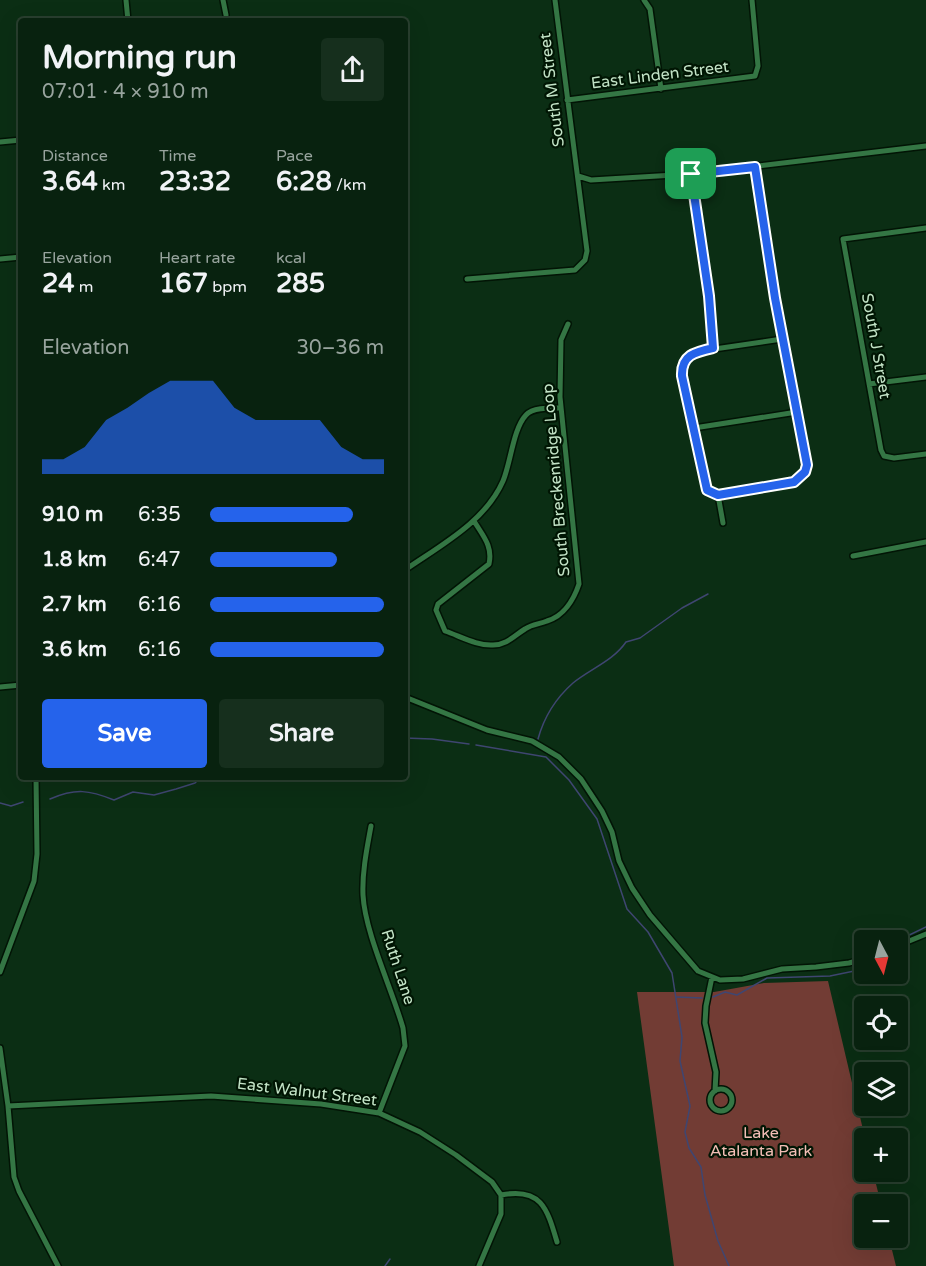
<!DOCTYPE html>
<meta charset="utf-8">
<style>
body{margin:0;font-family:"Varela Round",sans-serif;background:#162f1d;color:#f1f3f6;height:100vh;display:flex;flex-direction:column;font-size:22px;white-space:nowrap}
*{box-sizing:border-box;margin:0}
p{font-size:20px;color:#98a49e}
.icon{flex:none;width:33px;height:33px;fill:none;stroke:currentColor;stroke-width:2;stroke-linecap:round;stroke-linejoin:round}
.map{position:relative;flex:1;overflow:hidden}
.side{position:absolute;left:18px;top:18px;width:390px;height:762px;display:flex;flex-direction:column;background:#08220f;border-radius:6px;box-shadow:0 6px 24px #0002,0 0 0 2px #293f2f}
.side>*{flex:none}
.needle{width:39px;rotate:173deg}
.controls{position:absolute;left:854px;top:930px;display:grid;gap:12px}
.controls a{display:grid;place-items:center;width:54px;height:54px;border-radius:6px;background:#08220f;box-shadow:0 6px 24px #0002,0 0 0 2px #293f2f;font-size:30px}
.pin{position:absolute;display:grid;place-items:center;width:51px;height:51px;color:#fff;margin:-26px;border-radius:12px;box-shadow:0 3px 9px #0006}
.round{display:grid;place-items:center;flex:none;width:63px;height:63px;border-radius:6px;background:#162f1d}
.headline{display:flex;align-items:center;justify-content:space-between;height:102px;padding:0 24px}
h1{font-size:33px;font-weight:800;line-height:45px}
.figures{display:grid;grid-template-columns:repeat(3,1fr);gap:9px;height:102px;padding:6px 24px}
.figures div{display:grid;align-content:center}
.figures b{font-size:26px;font-weight:800}
.figures small{font-size:16px;font-weight:400}
.figures p{font-size:16px}
.chart{height:168px;padding:12px 24px}
.chart p{display:flex;justify-content:space-between}
.chart svg{width:100%;height:108px;margin-top:6px;fill:#2563eb;opacity:.7}
.action{display:flex;gap:12px;margin-top:auto;padding:12px 24px}
.action a{flex:1;height:69px;border-radius:6px;background:#2563eb;color:#fff;font-size:24px;font-weight:800;line-height:69px;text-align:center}
.action a+a{background:#162f1d;color:#f1f3f6}
ul{padding:0 24px;list-style:none;font-size:20px}
li{display:grid;grid-template-columns:96px 72px 1fr;align-items:center;height:45px}
li i{height:15px;border-radius:8px;background:#2563eb}
.map>svg:first-child{display:block}
.green{fill:#723c34}
.lines{fill:none;stroke-linecap:round;stroke-linejoin:round}
.stream{stroke:#3f4671;stroke-width:1.5}
.street-casing{stroke:#021405;stroke-width:8}
.street{stroke:#347644;stroke-width:5}
.route-casing{stroke:#fff;stroke-width:12}
.route{stroke:#2563eb;stroke-width:8}
.labels{text-anchor:middle;dominant-baseline:central;stroke-width:4.5;stroke-linejoin:round;paint-order:stroke}
.street-label{font-size:16px;fill:#c3e4c7;stroke:#001503}
.park-label{font-size:16px;fill:#f2beb5;stroke:#001503}
</style>
<div class="map">
<svg width="926" height="1266" viewBox="0 0 926 1266">
<rect width="100%" height="100%" fill="#0b2e14"/>
<!-- green -->
<path class="green" d="M828,981L865,1138L864,1172H873L881,1204H864V1238H889L896,1266H674L637,992H714L764,983Z"/>
<g class="lines">
<!-- stream -->
<path class="stream" d="M405,731L408,738
M405,738L432,739L469,744
M538,739C544,717 556,698 573,683C590,669 613,661 626,642L640,638L682,608L708,594
M476,745L546,757L569,780L597,819L627,909L648,932L672,973L682,1037L680,1061L690,1106L685,1132L689,1148L701,1167L705,1195L718,1241L729,1266
M50,799C76,788 89,790 114,800L133,792L154,795L176,789L195,783L201,777
M0,803L11,806L23,802
M897,941L926,927
M677,997L702,998
M713,997L725,992L737,995L767,978L830,976L864,969
M385,1266L390,1259"/>
<defs>
<path id="street" d="M126,0L128,21
M223,0L226,15
M644,0L650,9L661,89
M567,100L755,76L758,66L752,0
M0,142L21,140
M691,174L709,296L713,348
M578,176L591,180L691,174L926,146
M926,228L843,239L881,450L884,456L894,458L926,454
M0,259L21,257
M467,279L575,270L585,260L587,251L555,0
M869,384L926,377
M694,428L797,412
M718,495L794,482L805,472L807,465L775,298L755,167
M718,495L707,491L682,376C682,364 684,359 694,352L782,339
M718,495L723,523
M474,521C483,536 493,546 489,564L438,604L436,610L445,631C460,636 477,646 493,645C507,645 515,635 525,629C532,624 540,624 547,621C564,616 574,599 579,584L560,397L561,340L568,324
M853,556L926,542
M405,570C441,545 485,522 503,481C511,462 513,429 526,415C533,407 551,408 561,408
M0,687L21,685
M405,697L487,730L532,741L559,757L581,779L602,811L612,832L619,861L632,888L650,915L698,971L720,980L743,979L782,969L816,967L849,963L864,959
M371,826C367,848 362,872 363,895C365,933 392,989 403,1028L405,1046L379,1113
M897,946L926,934
M0,972L34,881L37,854L36,777
M712,977L706,1006L705,1023L716,1072L715,1091
M0,1048L8,1106L14,1177L19,1191L58,1266
M710 1100a11 11 0 1 1 22 0a11 11 0 1 1-22 0Z
M8,1106L211,1096L321,1104L379,1113L420,1132L456,1155L492,1182L501,1195V1214L479,1266
M501,1195C541,1187 547,1208 557,1242"/>
</defs>
<!-- street casing -->
<use href="#street" class="street-casing"/>
<!-- street -->
<use href="#street" class="street"/>
</g>
<g class="lines">
<defs>
<path id="route" d="M755,167L775,298L807,465L805,472L794,482L718,495L707,490L682,376C681,355 695,352 713,348L709,296L691,174Z"/>
</defs>
<!-- route casing -->
<use href="#route" class="route-casing"/>
<!-- route -->
<use href="#route" class="route"/>
</g>
<g class="labels">
<!-- street labels -->
<g class="street-label">
<text transform="translate(660 75) rotate(-7)">East Linden Street</text>
<text transform="translate(552 90) rotate(-97)">South M Street</text>
<text transform="translate(876 346) rotate(80)">South J Street</text>
<text transform="translate(556 480) rotate(-95)">South Breckenridge Loop</text>
<text transform="translate(398 967) rotate(72)">Ruth Lane</text>
<text transform="translate(307 1092) rotate(7)">East Walnut Street</text>
</g>
<!-- park labels -->
<g class="park-label">
<text x="761" y="1133">Lake<tspan x="761" dy="18">Atalanta Park</tspan></text>
</g>
</g>
</svg>
<div class="controls">
<a><svg class="needle" viewBox="-14 -14 28 28"><path d="M0-13l5 13h-10z" fill="#e53935"/><path d="M0 13l5-13h-10z" fill="#98a49e"/></svg></a>
<a><svg class="icon" aria-label="locate" viewBox="0 0 24 24"><circle cx="12" cy="12" r="6"/><path d="M12 2v4M12 18v4M2 12h4M18 12h4"/></svg></a>
<a><svg class="icon" aria-label="layers" viewBox="0 0 24 24"><path d="M12 4l9 5-9 5-9-5zM3 14l9 5 9-5"/></svg></a>
<a>+</a>
<a>−</a>
</div>
<div class="pin" style="left:691px;top:174px;background:#1e9e55"><svg class="icon" aria-label="arrive" viewBox="0 0 24 24"><path d="M6 21V4h12l-3 4 3 4H6"/></svg></div>
<section class="side">
<div class="headline"><div><h1>Morning run</h1><p>07:01 · 4 × 910 m</p></div><a class="round"><svg class="icon" aria-label="share" viewBox="0 0 24 24"><path d="M12 15V3M7 8l5-5 5 5M5 13v7h14v-7"/></svg></a></div>
<div class="figures">
<div><p>Distance</p><b>3.64<small> km</small></b></div>
<div><p>Time</p><b>23:32</b></div>
<div><p>Pace</p><b>6:28<small> /km</small></b></div>
</div>
<div class="figures">
<div><p>Elevation</p><b>24<small> m</small></b></div>
<div><p>Heart rate</p><b>167<small> bpm</small></b></div>
<div><p>kcal</p><b>285</b></div>
</div>
<div class="chart"><p><span>Elevation</span>30–36 m</p>
<svg viewBox="0 0 160 44" preserveAspectRatio="none"><path d="M0 44V38L10 38L20 33L30 22L40 17L50 11L60 6L70 6L80 6L90 17L100 22L110 22L120 22L130 22L140 33L150 38L160 38V44z"/></svg>
</div>
<ul>
<li><b>910 m</b>6:35<i style="width:82%"></i></li>
<li><b>1.8 km</b>6:47<i style="width:73%"></i></li>
<li><b>2.7 km</b>6:16<i style="width:100%"></i></li>
<li><b>3.6 km</b>6:16<i style="width:100%"></i></li>
</ul>
<div class="action"><a>Save</a><a>Share</a></div>
</section>
</div>
